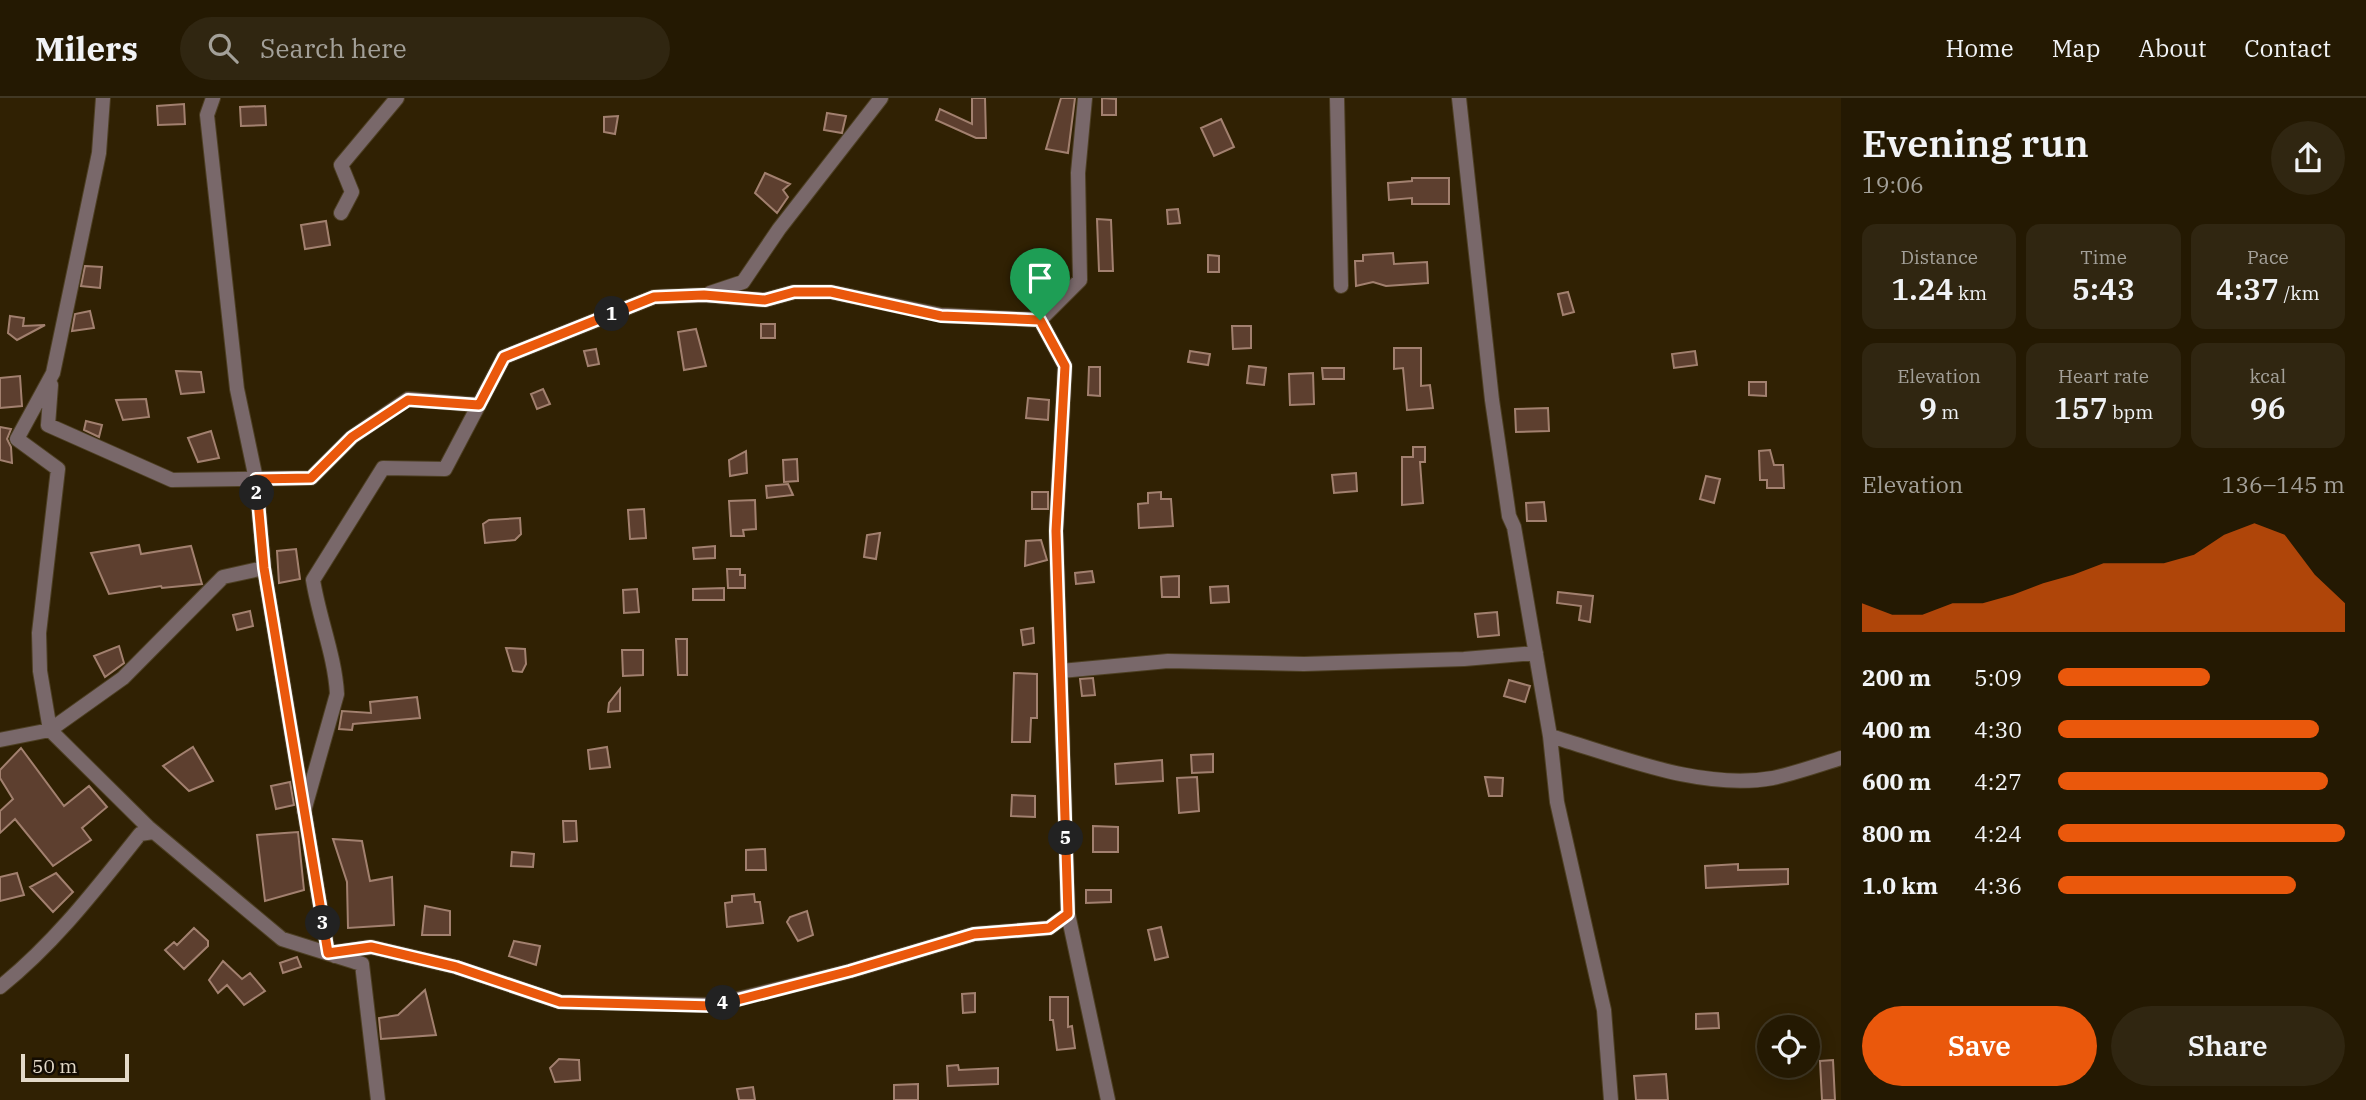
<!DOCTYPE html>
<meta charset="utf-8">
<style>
body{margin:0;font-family:"IBM Plex Serif",serif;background:#302611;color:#f1f3f6;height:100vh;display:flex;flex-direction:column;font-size:26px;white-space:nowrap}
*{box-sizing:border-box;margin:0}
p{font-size:23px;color:#a3a099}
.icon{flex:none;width:38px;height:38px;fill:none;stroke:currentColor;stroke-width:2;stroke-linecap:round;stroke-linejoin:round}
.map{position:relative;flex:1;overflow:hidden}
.side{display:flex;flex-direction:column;background:#241902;width:525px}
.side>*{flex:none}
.buttons{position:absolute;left:1757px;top:917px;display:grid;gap:14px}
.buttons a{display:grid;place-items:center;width:63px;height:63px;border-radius:50%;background:#241902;box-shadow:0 4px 18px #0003,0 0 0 2px #413824;font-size:35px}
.scale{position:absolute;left:21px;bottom:18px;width:108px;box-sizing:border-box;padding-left:7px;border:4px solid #e4dac9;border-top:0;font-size:19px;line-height:24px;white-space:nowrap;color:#e4dac9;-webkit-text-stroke:5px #130c02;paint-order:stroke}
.pin{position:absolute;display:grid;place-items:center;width:60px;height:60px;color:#fff;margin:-72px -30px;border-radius:50% 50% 50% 0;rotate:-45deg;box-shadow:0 0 7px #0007}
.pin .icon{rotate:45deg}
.km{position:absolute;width:35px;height:35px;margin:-18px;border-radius:50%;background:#222;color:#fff;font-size:19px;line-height:35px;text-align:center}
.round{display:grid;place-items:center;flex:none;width:74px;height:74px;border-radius:37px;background:#302611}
.headline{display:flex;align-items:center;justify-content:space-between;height:119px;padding:0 21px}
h1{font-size:38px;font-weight:600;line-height:52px}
.figures{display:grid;grid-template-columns:repeat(3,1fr);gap:10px;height:119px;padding:7px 21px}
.figures div{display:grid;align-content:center;border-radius:14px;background:#302611;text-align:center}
.figures b{font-size:30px;font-weight:600}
.figures small{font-size:19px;font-weight:400}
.figures p{font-size:19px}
.chart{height:196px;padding:14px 21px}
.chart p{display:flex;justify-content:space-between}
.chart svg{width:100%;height:126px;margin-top:7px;fill:#ea580c;opacity:.7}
.cta{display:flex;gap:14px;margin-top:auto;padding:14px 21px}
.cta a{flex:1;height:80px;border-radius:42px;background:#ea580c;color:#fff;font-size:28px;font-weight:600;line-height:80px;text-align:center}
.cta a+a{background:#302611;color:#f1f3f6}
ul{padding:0 21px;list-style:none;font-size:23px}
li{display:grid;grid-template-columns:112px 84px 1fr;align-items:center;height:52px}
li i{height:18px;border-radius:9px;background:#ea580c}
header{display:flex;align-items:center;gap:42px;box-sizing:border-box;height:98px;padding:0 35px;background:#241902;border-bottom:2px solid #413824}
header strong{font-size:33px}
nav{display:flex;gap:38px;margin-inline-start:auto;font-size:24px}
.search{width:490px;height:63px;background:#302611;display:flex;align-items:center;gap:18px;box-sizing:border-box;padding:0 24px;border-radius:38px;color:#a3a099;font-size:26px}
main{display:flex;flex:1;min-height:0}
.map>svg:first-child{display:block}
.building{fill:#5d3f2f;stroke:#a2806f;stroke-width:2}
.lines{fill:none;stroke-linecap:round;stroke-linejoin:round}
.street-casing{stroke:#4d3f23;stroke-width:16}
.street{stroke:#79686a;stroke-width:14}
.route-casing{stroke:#fff;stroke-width:14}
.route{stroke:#ea580c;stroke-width:9}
</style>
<header>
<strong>Milers</strong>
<div class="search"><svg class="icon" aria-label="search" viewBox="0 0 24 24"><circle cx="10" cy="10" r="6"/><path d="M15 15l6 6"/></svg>Search here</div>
<nav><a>Home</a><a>Map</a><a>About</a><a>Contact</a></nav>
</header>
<main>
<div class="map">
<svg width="1841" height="1002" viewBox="0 0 1841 1002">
<rect width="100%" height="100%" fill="#302103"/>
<!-- building -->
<path class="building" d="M972,0H985L986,40H976L936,22L940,11L972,26Z
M1061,0H1075L1068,55L1046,51Z
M1102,0L1116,1V17H1102Z
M184,6L185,26L158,27L157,8Z
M265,8L266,27L241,28L240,9Z
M827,15L846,18L842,35L824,32Z
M618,18L615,36L604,34V19Z
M1221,21L1234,49L1214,58L1201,30Z
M765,75L790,86L783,92L788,99L777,115L755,95Z
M1412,80H1449V106H1412V100L1389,102L1388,85L1412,83Z
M1178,111L1180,125L1168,126L1167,112Z
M1097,121L1111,122L1113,173H1099Z
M326,123L330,147L305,151L301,127Z
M1393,155L1394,166L1427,164L1428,185L1386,188L1373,184L1356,188L1355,163H1363V157Z
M1208,157L1219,158V174H1208Z
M85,168L102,169L100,190L81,188Z
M1568,194L1574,214L1563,217L1558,196Z
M90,213L94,230L72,233L75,216Z
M10,218L24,220L23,228L45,227L17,242L8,235Z
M761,226H775V240H761Z
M1232,228H1251V250L1233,251Z
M696,231L706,268L684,272L678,234Z
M1394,250H1421V288L1430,287L1433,310L1407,312L1403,270L1394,271Z
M596,251L599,266L588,268L584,253Z
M1190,253L1210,256L1208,267L1188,264Z
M1695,253L1697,267L1674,270L1672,256Z
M1249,268L1266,270L1264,287L1247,285Z
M1089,269H1100V298L1088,297Z
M1322,270H1344V281H1323Z
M176,273L201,274L204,294L181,296Z
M1313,275L1314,306L1290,307L1289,276Z
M20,278L22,308L0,310V280Z
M1749,284H1766V298L1749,297Z
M543,291L550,306L537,311L531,296Z
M1028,300L1049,302L1048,322L1026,320Z
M146,301L149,319L123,322L116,302Z
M1548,310L1549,333L1516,334L1515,311Z
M86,323L102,327L99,339L84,332Z
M0,329L11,331L7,341L11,349L12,365L0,362Z
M211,333L219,360L198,364L188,340Z
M1413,349H1425V364H1420L1423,405L1402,407V359H1413Z
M1770,352L1774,367H1783L1784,390H1767V382H1760L1759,353Z
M746,353L747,375L730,378L729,362Z
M797,361L798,383L784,384L783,362Z
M1356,375L1357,393L1334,395L1332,377Z
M1706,378L1720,381L1714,405L1700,401Z
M788,386L793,397L767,400L766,388Z
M1032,394H1048V411H1032Z
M1161,394V401H1171L1173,428L1139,430L1138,406L1148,405V395Z
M755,402L756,431L743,432L744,438H731L729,403Z
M1544,404L1546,423H1527L1526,405Z
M644,411L646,440L630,441L628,412Z
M520,420L521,436L515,442L485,445L483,426L489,422Z
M880,435L876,461L864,459L867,437Z
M1041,442L1047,462L1025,468L1026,443Z
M139,447L141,456L191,448L202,486L162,490L161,488L109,496L91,455Z
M715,448V460L694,461L693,450Z
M296,451L300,481L279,485L277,453Z
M727,471H740V477H745V490H728Z
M1092,473L1094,484L1076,486L1075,475Z
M1179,478V499H1162L1161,479Z
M1228,488L1229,504L1211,505L1210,489Z
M724,490V502H693V491Z
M637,491L639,514L624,515L623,492Z
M1558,494L1593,498L1590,524L1579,522L1581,508L1557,505Z
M250,513L253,528L237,532L233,517Z
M1497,514L1499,537L1478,539L1475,516Z
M1033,530L1034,545L1023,547L1021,532Z
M676,541H687V577H678Z
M119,548L124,565L105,579L94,558Z
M506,550L525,551L526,566L522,574L513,573Z
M622,552H643V577L623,578Z
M1014,575L1037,576V620H1031L1030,644H1012Z
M1093,580L1095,597L1082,598L1080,581Z
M1509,582L1530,588L1525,604L1504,598Z
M620,591V613L608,614L609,605Z
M417,599L420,620L353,626L352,632L339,631L342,613L371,615L370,604Z
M193,649L213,683L189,693L163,668Z
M607,649L610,669L590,671L588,652Z
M21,650L64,708L89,688L107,709L82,730L91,742L53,768L15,721L0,735V713L13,701L0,680V672Z
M1213,656V674L1192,675L1191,657Z
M1162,662L1163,683L1116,686L1115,666Z
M1197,679L1199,713L1179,715L1177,680Z
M1485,679L1503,680L1502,698H1489Z
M290,684L294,707L276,711L271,688Z
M1012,697L1035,698V719L1011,718Z
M563,723H576L577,743L564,744Z
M1093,728L1118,729V754H1093Z
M298,734L304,792L265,803L257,737Z
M333,741L362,743L370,783L392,779L394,827L348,830L347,784Z
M765,751L766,772H746V752Z
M512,754L534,756L533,769L511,768Z
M1738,766V772L1788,771V786L1706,790L1705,768Z
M17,775L24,797L0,803V779Z
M56,775L73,794L53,814L30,789Z
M1086,792H1111V804L1086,805Z
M754,796L755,804H760L763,825L727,829L725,805L732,804V798Z
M425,808L450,813V837H422Z
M807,813L813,837L798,843L787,824L790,819Z
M1161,829L1168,859L1155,862L1148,832Z
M194,830L208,843V848L184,871L165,852L174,844L177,847Z
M514,843L540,848L536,867L509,858Z
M297,859L301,869L283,875L280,865Z
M223,863L242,881L250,875L265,893L244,907L227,887L218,895L209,882Z
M425,892L436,937L381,941L379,920L398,917Z
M975,895V914L963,915L962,896Z
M1050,899H1068V929L1072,928L1075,950L1057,952L1053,922H1050Z
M1718,915L1719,930L1696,931V916Z
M559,961L579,962L580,982L555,984L550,970Z
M1833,962L1835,1002H1822L1820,963Z
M958,967L959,972L998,970V986L948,988L947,968Z
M1666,976L1668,1002H1636L1634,978Z
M918,986V1002H894V987Z
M753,989L755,1002H739L737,991Z"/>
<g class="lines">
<defs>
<path id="street" d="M103,0L99,55L53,275L17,341L58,371L39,535L40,573L50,632L148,729L282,841L362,866
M213,0L207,17L237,291L256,381L264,470L328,855L335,858
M1337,0L1341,188
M1459,0L1492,302L1509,418L1514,429L1550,638L1557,704L1604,912L1611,1002
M341,115L352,94L341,67L397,0
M710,195L743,184L779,131L881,0
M51,287L48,327L172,382L311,380L352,339L408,301L479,307
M1061,573L1168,563L1304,566L1464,561L1536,555
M1550,638C1619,658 1701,693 1773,680C1796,675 1819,667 1841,660
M0,642L50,632L123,580L223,479L264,470
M304,713L337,596C335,558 319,520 313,482L383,370L445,371L504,259L654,199L704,197L765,202L794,194H831L941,217L1040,222
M1068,816L1056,433L1065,268L1040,222L1080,182L1078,75L1085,0
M330,855L371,849L456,869L560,904L714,907L850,873L974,836L1049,830L1068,816L1108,1002
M355,864L362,866L378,1002
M0,889C55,845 96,791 140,736L153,734"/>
</defs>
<!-- street casing -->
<use href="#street" class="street-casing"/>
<!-- street -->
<use href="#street" class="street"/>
</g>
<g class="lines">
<defs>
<path id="route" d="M794,194H831L941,218L1040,222L1065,268L1056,433L1068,816L1049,830L974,836L850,873L714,908L560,904L456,869L371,849L328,855L264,470L256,381L311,380L352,339L408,302L479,307L504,259L654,199L704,197L765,202Z"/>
</defs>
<!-- route casing -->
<use href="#route" class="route-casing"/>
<!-- route -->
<use href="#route" class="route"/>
</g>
</svg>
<div class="buttons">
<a><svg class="icon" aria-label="locate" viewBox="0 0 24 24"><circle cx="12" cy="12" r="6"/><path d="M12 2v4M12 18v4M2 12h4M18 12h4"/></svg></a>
</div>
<div class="scale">50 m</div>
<div class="pin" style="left:1040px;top:222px;background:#1e9e55"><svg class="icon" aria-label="arrive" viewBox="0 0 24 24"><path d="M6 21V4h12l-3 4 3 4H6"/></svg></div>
<b class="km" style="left:612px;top:216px">1</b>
<b class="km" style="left:257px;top:395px">2</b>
<b class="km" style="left:323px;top:825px">3</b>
<b class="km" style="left:723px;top:905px">4</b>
<b class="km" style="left:1066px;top:740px">5</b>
</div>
<section class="side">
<div class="headline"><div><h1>Evening run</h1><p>19:06</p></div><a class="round"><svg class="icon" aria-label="share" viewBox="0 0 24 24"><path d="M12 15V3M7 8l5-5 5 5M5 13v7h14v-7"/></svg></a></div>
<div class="figures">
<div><p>Distance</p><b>1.24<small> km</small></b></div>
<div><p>Time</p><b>5:43</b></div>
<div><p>Pace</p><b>4:37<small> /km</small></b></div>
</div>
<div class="figures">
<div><p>Elevation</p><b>9<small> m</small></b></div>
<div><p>Heart rate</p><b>157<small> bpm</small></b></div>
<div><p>kcal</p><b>96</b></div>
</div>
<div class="chart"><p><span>Elevation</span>136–145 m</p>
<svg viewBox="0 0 160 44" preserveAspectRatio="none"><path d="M0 44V34L10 38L20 38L30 34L40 34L50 31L60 27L70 24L80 20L90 20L100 20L110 17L120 10L130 6L140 10L150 24L160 34V44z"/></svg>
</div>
<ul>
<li><b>200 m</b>5:09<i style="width:53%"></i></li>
<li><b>400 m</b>4:30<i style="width:91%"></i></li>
<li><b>600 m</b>4:27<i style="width:94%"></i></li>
<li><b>800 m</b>4:24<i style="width:100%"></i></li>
<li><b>1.0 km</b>4:36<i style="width:83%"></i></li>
</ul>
<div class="cta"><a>Save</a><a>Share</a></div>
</section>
</main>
